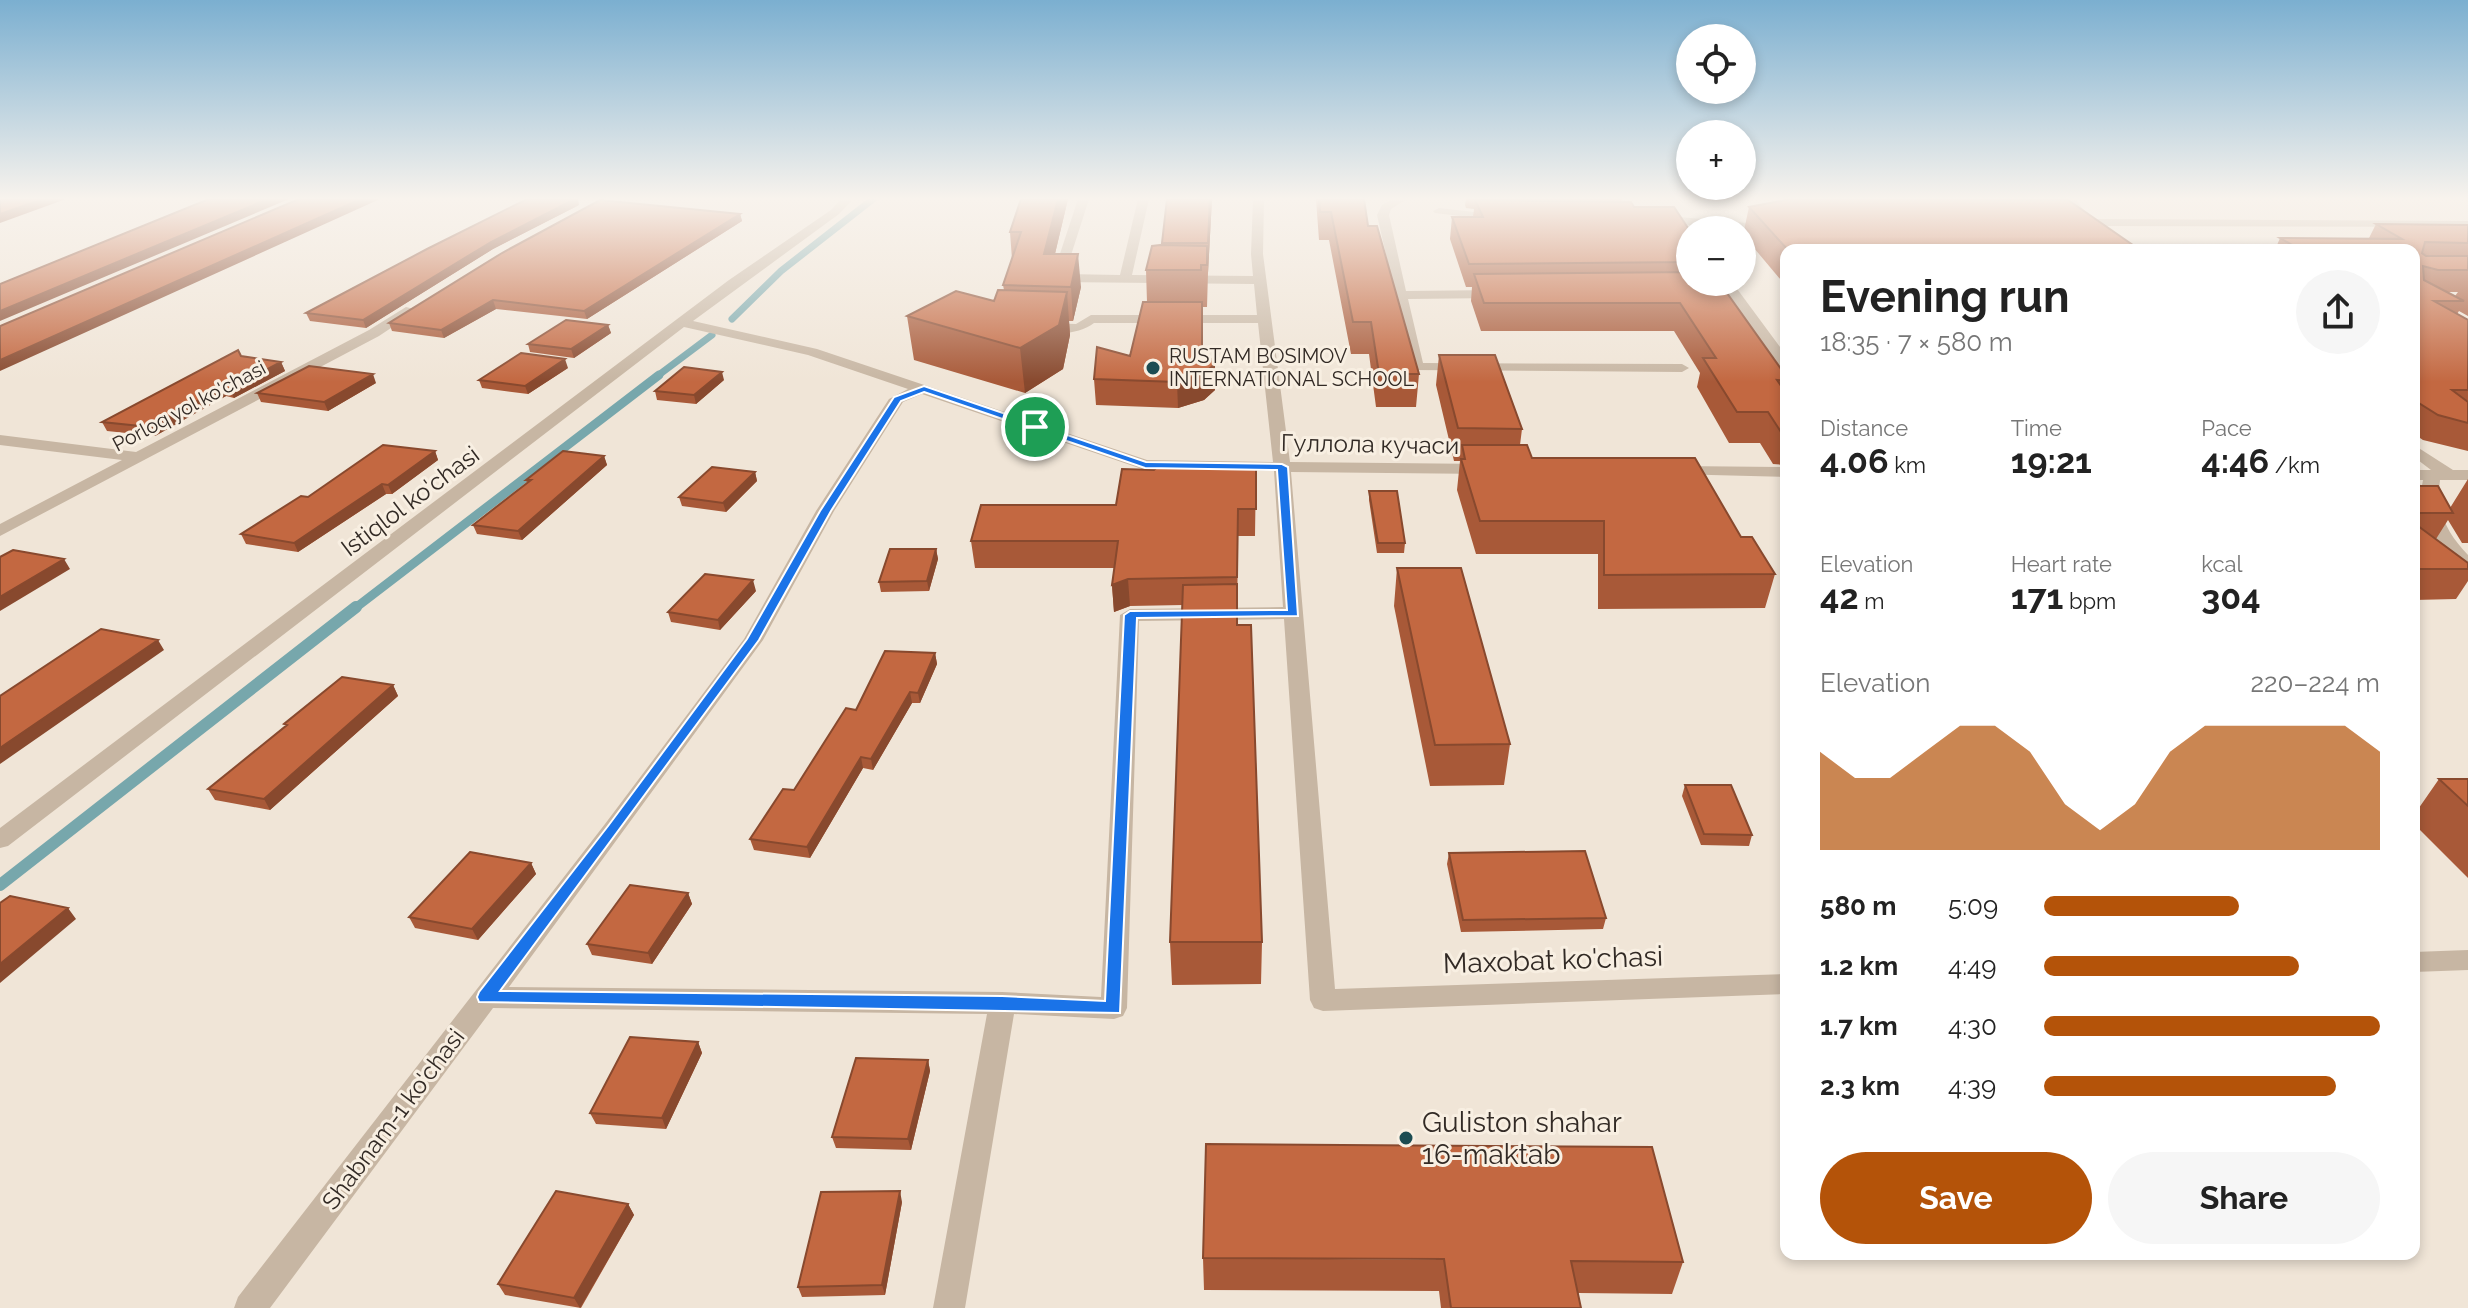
<!DOCTYPE html>
<meta charset="utf-8">
<style>
body{margin:0;font-family:Raleway,sans-serif;background:#f6f6f6;color:#222;height:100vh;display:flex;flex-direction:column;font-size:30px;white-space:nowrap}
*{box-sizing:border-box;margin:0}
p{font-size:26px;color:#767676}
.icon{flex:none;width:44px;height:44px;fill:none;stroke:currentColor;stroke-width:2;stroke-linecap:round;stroke-linejoin:round}
.map{position:relative;flex:1;overflow:hidden}
.panel{position:absolute;left:1780px;top:244px;width:640px;height:1016px;display:flex;flex-direction:column;background:#fff;border-radius:16px;box-shadow:0 4px 12px #0003}
.panel>*{flex:none}
.fabs{position:absolute;left:1676px;top:24px;display:grid;gap:16px}
.fabs a{display:grid;place-items:center;width:80px;height:80px;border-radius:50%;background:#fff;box-shadow:0 4px 12px #0003;font-size:40px}
.pin{position:absolute;display:grid;place-items:center;width:68px;height:68px;color:#fff;margin:-34px;border:4px solid #fff;border-radius:50%;box-shadow:0 2px 8px #0007}
.round{display:grid;place-items:center;flex:none;width:84px;height:84px;border-radius:42px;background:#f6f6f6}
.headline{display:flex;align-items:center;justify-content:space-between;height:136px;padding:0 40px}
h1{font-size:44px;font-weight:700;line-height:60px}
.figures{display:grid;grid-template-columns:repeat(3,1fr);gap:12px;height:136px;padding:8px 40px}
.figures div{display:grid;align-content:center}
.figures b{font-size:34px;font-weight:700}
.figures small{font-size:22px;font-weight:400}
.figures p{font-size:22px}
.chart{height:224px;padding:16px 40px}
.chart p{display:flex;justify-content:space-between}
.chart svg{width:100%;height:144px;margin-top:8px;fill:#b45309;opacity:.7}
.action{display:flex;gap:16px;margin-top:auto;padding:16px 40px}
.action a{flex:1;height:92px;border-radius:48px;background:#b45309;color:#fff;font-size:32px;font-weight:700;line-height:92px;text-align:center}
.action a+a{background:#f6f6f6;color:#222}
ul{padding:0 40px;list-style:none;font-size:26px}
li{display:grid;grid-template-columns:128px 96px 1fr;align-items:center;height:60px}
li i{height:20px;border-radius:10px;background:#b45309}
.map>svg:first-child{display:block}
.lines{fill:none;stroke-linecap:round;stroke-linejoin:round}
.stream-far2{stroke:#77a7ac;stroke-width:7}
.stream-far1{stroke:#77a7ac;stroke-width:9}
.stream{stroke:#77a7ac;stroke-width:12}
.minor{fill:#c7b6a3;fill-rule:evenodd}
.wall{fill:#a85938;fill-rule:evenodd}
.shaded-wall{fill:#88492e}
.building{fill:#c36841;stroke:#88492e;stroke-width:2}
.route{fill:#1a73e8;stroke:#fff;stroke-width:2;fill-rule:evenodd}
.poi-dot{fill:#1c4c52;stroke:#f8efe2;stroke-width:3}
.labels{text-anchor:middle;dominant-baseline:central;stroke-width:6;stroke-linejoin:round;paint-order:stroke}
.far-poi-label{font-size:20px;fill:#322a25;stroke:#f8efe2;text-anchor:start}
.far-street-label{font-size:20px;fill:#322a25;stroke:#f8efe2}
.street-label{font-size:24px;fill:#322a25;stroke:#f8efe2}
.near-street-label{font-size:28px;fill:#322a25;stroke:#f8efe2}
.near-poi-label{font-size:28px;fill:#322a25;stroke:#f8efe2;text-anchor:start}
</style>
<div class="map">
<svg width="2468" height="1308" viewBox="0 0 2468 1308">
<rect width="100%" height="100%" fill="#f0e5d7"/>
<g class="lines">
<!-- stream-far2 -->
<path class="stream-far2" d="M732,319L781,271L873,199
M656,377L712,335"/>
<!-- stream-far1 -->
<path class="stream-far1" d="M354,609L659,375"/>
<!-- stream -->
<path class="stream" d="M0,885L356,607"/>
<!-- minor -->
<path class="minor" d="M841,199H853L839,214L693,321L817,349L1147,460L1273,462L1258,323H1094C1080,334 1052,337 1037,327L1044,323L1076,324L1091,315H1257L1254,284L1058,282L1052,278L1078,199H1089L1065,274L1120,275L1138,199H1149L1132,275L1253,276L1251,254L1253,199H1264L1263,254L1290,462L1486,464L1494,469L1486,474L1291,472L1335,989L1786,974V994L1323,1011L1314,1008L1310,1000L1284,619L1139,621L1127,1008L1123,1016L1114,1019L1014,1014L965,1308H933L987,1014L493,1008L270,1308H234L238,1297L605,824L744,639L816,511L889,399L908,389L808,355L684,327L8,846L0,848V828L729,280L831,210ZM922,394L1145,470L1274,471L1283,607L1130,609L1120,615L1101,997L1002,992L509,987L763,640L834,511L903,402Z
M1393,199H1407L1391,209L1389,215L1406,291L1496,290L1503,294L1496,298L1408,299L1423,363L1682,364L1689,368L1682,372L1412,370L1377,215L1382,205Z
M2064,199H2075L2091,219L2468,221V227L2101,226L2134,250H2120L2086,226L2072,224V220L2078,219Z
M1439,208L1500,215L1506,218L1500,221L1435,213L1433,211Z
M1656,215L1748,223L1768,220L1774,223L1742,232L1652,220L1650,218Z
M1719,282H1732L1786,355V369L1781,368Z
M406,307L418,310L379,336L0,536V524L122,460L0,445V435L136,452L369,330Z
M2414,445L2453,470H2468V480H2440C2436,511 2446,532 2468,555V571C2449,567 2424,524 2420,505C2418,498 2422,488 2423,480H2414V470H2431L2414,457Z
M1678,466L1786,467V477L1672,474L1670,471L1672,468Z
M2468,950V970L2414,972V952Z"/>
</g>
<!-- wall -->
<path class="wall" d="M1068,199L1055,254L1081,287L1073,321H1069L1070,335L1063,369L1025,393L914,360L907,316L994,301L1004,290L1003,285L1012,259L1010,232Z
M1167,199H1212L1208,273L1207,307H1202V349L1215,390L1204,400L1178,408L1096,405L1094,379L1130,356L1147,302L1146,270L1162,245Z
M1316,199H1364L1368,226L1419,374L1416,407H1376L1369,354H1351L1329,240H1319Z
M1466,199H1622L1621,202L1690,231V282L1730,287L1728,295L1786,376V465L1773,464L1760,443H1729L1697,387L1700,373L1674,331H1481L1471,301L1472,287H1466L1450,239L1452,217H1473L1474,209L1466,208L1465,205Z
M579,205L493,249L366,328L310,321L306,313Z
M1749,207L2140,250H1786V286L1743,235Z
M740,214L742,221L587,319L496,309L444,338L392,331L389,323Z
M2376,224L2468,225V316L2459,311L2457,314L2468,320V451L2423,440L2414,434V250H2275L2280,238H2369ZM2448,292H2458L2455,296Z
M608,325L611,333L574,358L530,352L528,344Z
M1439,355L1522,429L1520,445L1532,458L1741,537L1775,574L1765,608L1598,609V554H1476L1457,490L1460,461H1454L1436,385Z
M241,356L281,362L285,371L234,398L226,396L155,436L107,431L102,422Z
M568,368L528,394L482,388L479,380Z
M724,380L696,404L657,400L655,391Z
M376,383L328,411L261,402L257,393Z
M435,451L438,460L392,494H386L298,552L246,544L241,534L308,497Z
M604,456L607,465L522,540L477,534L473,525L527,483L526,480Z
M1256,467L1255,536H1238L1237,625L1262,942L1261,984L1172,985L1170,942L1183,605L1130,606L1114,612L1112,585L1114,568H975L971,541L1116,505L1154,470Z
M1786,469V485L1783,480Z
M755,472L757,481L726,512L682,506L679,497Z
M2468,479V543H2462L2448,520L2436,539L2468,563V581L2456,599L2414,600V481L2450,508Z
M1369,491L1405,543L1404,553H1377L1369,500Z
M936,549L938,559L929,591L881,592L879,582Z
M1397,568L1510,744L1504,785L1430,786L1394,606Z
M756,591L720,630L671,622L668,612Z
M935,653L937,664L920,703H912L873,770L863,768L810,858L754,850L750,839L794,790Z
M393,685L398,696L270,810L215,800L208,789L286,726L284,724Z
M2439,779H2468V878L2414,824V815Z
M1685,785L1752,835L1749,846L1701,845L1682,796Z
M1449,853L1606,918L1603,929L1461,932L1447,864Z
M531,863L536,874L478,940L415,928L409,917Z
M688,893L692,904L652,964L592,955L587,944Z
M698,1042L702,1053L666,1129L596,1124L590,1113Z
M928,1060L930,1071L911,1150L836,1148L832,1137Z
M902,1202L885,1295L802,1297L798,1287Z
M628,1204L634,1215L581,1308L505,1295L498,1284Z
M1203,1258L1683,1262L1672,1294L1578,1293L1581,1308H1441L1439,1291L1204,1290Z"/>
<!-- shaded-wall -->
<path class="shaded-wall" d="M43,199H66L0,223V214Z
M268,199H289L0,321V311Z
M361,199H380L0,371V360Z
M575,199H578L579,205L493,249L366,328L363,320L491,242Z
M1058,199H1068L1047,287L1044,254Z
M1210,199H1212L1208,273V243Z
M740,214L742,221L587,319L584,311Z
M1078,254L1081,287L1073,321L1071,287Z
M1067,292L1070,335L1063,369L1025,393L1020,348Z
M493,300L496,309L444,338L441,330Z
M608,325L611,333L574,358L571,349Z
M565,359L568,368L528,394L525,386Z
M281,362L285,371L234,398L229,389Z
M1215,364V390L1204,400L1178,408L1177,382Z
M722,372L724,380L696,404L694,395Z
M373,374L376,383L328,411L324,402Z
M221,388L226,396L155,436L150,427Z
M435,451L438,460L392,494L388,485Z
M604,456L607,465L522,540L518,531Z
M755,472L757,481L726,512L723,503Z
M382,484L386,494L298,552L294,543Z
M936,549L938,559L929,591L927,581Z
M64,559L70,569L0,611V597Z
M1128,579L1130,606L1114,612L1112,585Z
M753,580L756,591L720,630L718,620Z
M158,640L164,650L0,764V748Z
M935,653L937,664L920,703L918,693Z
M393,685L398,696L270,810L264,799Z
M910,692L912,703L873,770L871,759Z
M861,757L863,768L810,858L807,847Z
M531,863L536,874L478,940L472,929Z
M688,893L692,904L652,964L648,953Z
M68,908L76,919L0,983V964Z
M698,1042L702,1053L666,1129L662,1118Z
M928,1060L930,1071L911,1150L908,1139Z
M900,1191L902,1202L885,1295L882,1285Z
M628,1204L634,1215L580,1308L574,1298Z"/>
<!-- building -->
<path class="building" d="M0,199H43L0,214Z
M209,199H268L0,311V284Z
M299,199H361L0,360V326Z
M527,199H575L491,242L363,320L306,313L427,249Z
M1021,199H1058L1044,254H1078L1071,287L1003,285L1021,232H1010Z
M1167,199H1210L1208,243H1162Z
M1319,199H1364L1368,226H1377L1419,374H1379L1371,322H1353L1331,212H1320Z
M1791,199L2068,200L2140,250H1788L1749,207Z
M1892,199H2020L2022,200Z
M600,200L740,214L584,311L493,300L441,330L389,323L502,253Z
M1475,200L1631,202L1634,207H1674L1690,231V262L1469,264L1452,217H1483Z
M2376,224L2468,225V243L2425,242L2422,253L2426,256H2468V270H2438L2423,266L2424,280L2464,301H2434L2468,320V390H2452L2468,402V423L2438,415L2414,400V250H2301L2280,238L2402,239Z
M1160,245L1207,246V265H1201V270H1146L1152,246Z
M1690,272V282H1727L1730,287L1722,286L1786,376V381L1777,380L1786,393V433L1781,432L1768,412H1737L1703,358H1716L1680,303H1484L1474,274Z
M998,290L1067,292L1059,325L1020,348L907,316L956,291L994,301Z
M1143,302H1202V348L1215,364L1203,374L1177,382L1094,379L1097,347L1130,356Z
M566,320L608,325L571,349L528,344Z
M238,350L241,356L281,362L229,389L221,388L150,427L102,422Z
M521,353L565,359L525,386L479,380Z
M1439,355H1495L1522,429L1458,428Z
M309,366L373,374L324,402L257,393Z
M684,367L722,372L694,395L655,391Z
M383,445L435,451L388,485L382,484L294,543L241,534L301,496L308,497Z
M1462,445H1527L1532,458H1695L1741,537H1752L1775,574L1604,575V521H1480L1461,459H1465Z
M563,451L604,456L518,531L473,525L531,480H526Z
M1158,466L1256,467V509H1238L1237,577L1128,579L1112,585L1118,541H971L981,505H1116L1122,469L1154,470Z
M712,467L755,472L723,503L679,497Z
M2414,481L2420,486H2438L2453,513H2414Z
M1369,491H1397L1405,543H1378Z
M2414,523L2468,563V569H2414Z
M890,549H936L927,581L879,582Z
M13,550L64,559L0,597V557Z
M1397,568H1461L1510,744L1435,745Z
M705,574L753,580L718,620L668,612Z
M1237,584V625H1251L1262,942H1170L1183,585Z
M101,629L158,640L0,748V696Z
M885,651L935,653L918,693L910,692L871,759L861,757L807,847L750,839L783,789L794,790L846,708L856,710Z
M342,677L393,685L264,799L208,789L287,725L284,724Z
M2439,779H2468V806Z
M1685,785H1731L1752,835L1704,834Z
M1585,851L1606,918L1463,920L1449,853Z
M470,852L531,863L472,929L409,917Z
M630,885L688,893L648,953L587,944Z
M10,896L68,908L0,964V903Z
M630,1037L698,1042L662,1118L590,1113Z
M856,1058L928,1060L908,1139L832,1137Z
M1206,1144L1652,1147L1683,1262L1571,1261L1581,1308H1451L1444,1259L1203,1258Z
M556,1191L628,1204L574,1298L498,1284Z
M900,1191L882,1285L798,1287L821,1192Z"/>
<!-- sky -->
<linearGradient id="sky" x2="0" y2="1"><stop stop-color="#7bafd0"/><stop offset="0.52" stop-color="#f8f3ed"/><stop offset="1" stop-color="#f8f3ed" stop-opacity="0"/></linearGradient>
<rect width="2468" height="382" fill="url(#sky)"/>
<!-- route -->
<path class="route" d="M924,386L1146,462L1282,464L1288,467L1298,616L1137,618L1120,1013L479,1002L477,997L479,992L608,826L747,639L820,511L894,397ZM924,392L1145,468L1277,470L1287,610L1130,611L1124,615L1105,1001L1002,996L500,991L759,640L831,511L901,401Z"/>
<!-- markers -->
<g class="poi-dot">
<circle cx="1153" cy="368" r="8"/>
<circle cx="1406" cy="1138" r="8"/>
</g>
<g class="labels">
<!-- far-poi labels -->
<g class="far-poi-label">
<text x="1169" y="356">RUSTAM BOSIMOV<tspan x="1169" dy="23">INTERNATIONAL SCHOOL</tspan></text>
</g>
<!-- far-street labels -->
<g class="far-street-label">
<text transform="translate(189 406) rotate(-28)">Porloq yol ko'chasi</text>
</g>
<!-- street labels -->
<g class="street-label">
<text transform="translate(1370 444) rotate(1)">Гуллола кучаси</text>
<text transform="translate(410 501) rotate(-37)">Istiqlol ko'chasi</text>
<text transform="translate(393 1119) rotate(-53)">Shabnam-1 ko'chasi</text>
</g>
<!-- near-street labels -->
<g class="near-street-label">
<text transform="translate(1553 960) rotate(-2)">Maxobat ko'chasi</text>
</g>
<!-- near-poi labels -->
<g class="near-poi-label">
<text x="1422" y="1122">Guliston shahar<tspan x="1422" dy="32">16-maktab</tspan></text>
</g>
</g>
</svg>
<div class="fabs">
<a><svg class="icon" aria-label="locate" viewBox="0 0 24 24"><circle cx="12" cy="12" r="6"/><path d="M12 2v4M12 18v4M2 12h4M18 12h4"/></svg></a>
<a>+</a>
<a>−</a>
</div>
<div class="pin" style="left:1035px;top:427px;background:#1e9e55"><svg class="icon" aria-label="arrive" viewBox="0 0 24 24"><path d="M6 21V4h12l-3 4 3 4H6"/></svg></div>
<section class="panel">
<div class="headline"><div><h1>Evening run</h1><p>18:35 · 7 × 580 m</p></div><a class="round"><svg class="icon" aria-label="share" viewBox="0 0 24 24"><path d="M12 15V3M7 8l5-5 5 5M5 13v7h14v-7"/></svg></a></div>
<div class="figures">
<div><p>Distance</p><b>4.06<small> km</small></b></div>
<div><p>Time</p><b>19:21</b></div>
<div><p>Pace</p><b>4:46<small> /km</small></b></div>
</div>
<div class="figures">
<div><p>Elevation</p><b>42<small> m</small></b></div>
<div><p>Heart rate</p><b>171<small> bpm</small></b></div>
<div><p>kcal</p><b>304</b></div>
</div>
<div class="chart"><p><span>Elevation</span>220–224 m</p>
<svg viewBox="0 0 160 44" preserveAspectRatio="none"><path d="M0 44V14L10 22L20 22L30 14L40 6L50 6L60 14L70 30L80 38L90 30L100 14L110 6L120 6L130 6L140 6L150 6L160 14V44z"/></svg>
</div>
<ul>
<li><b>580 m</b>5:09<i style="width:58%"></i></li>
<li><b>1.2 km</b>4:49<i style="width:76%"></i></li>
<li><b>1.7 km</b>4:30<i style="width:100%"></i></li>
<li><b>2.3 km</b>4:39<i style="width:87%"></i></li>
</ul>
<div class="action"><a>Save</a><a>Share</a></div>
</section>
</div>
